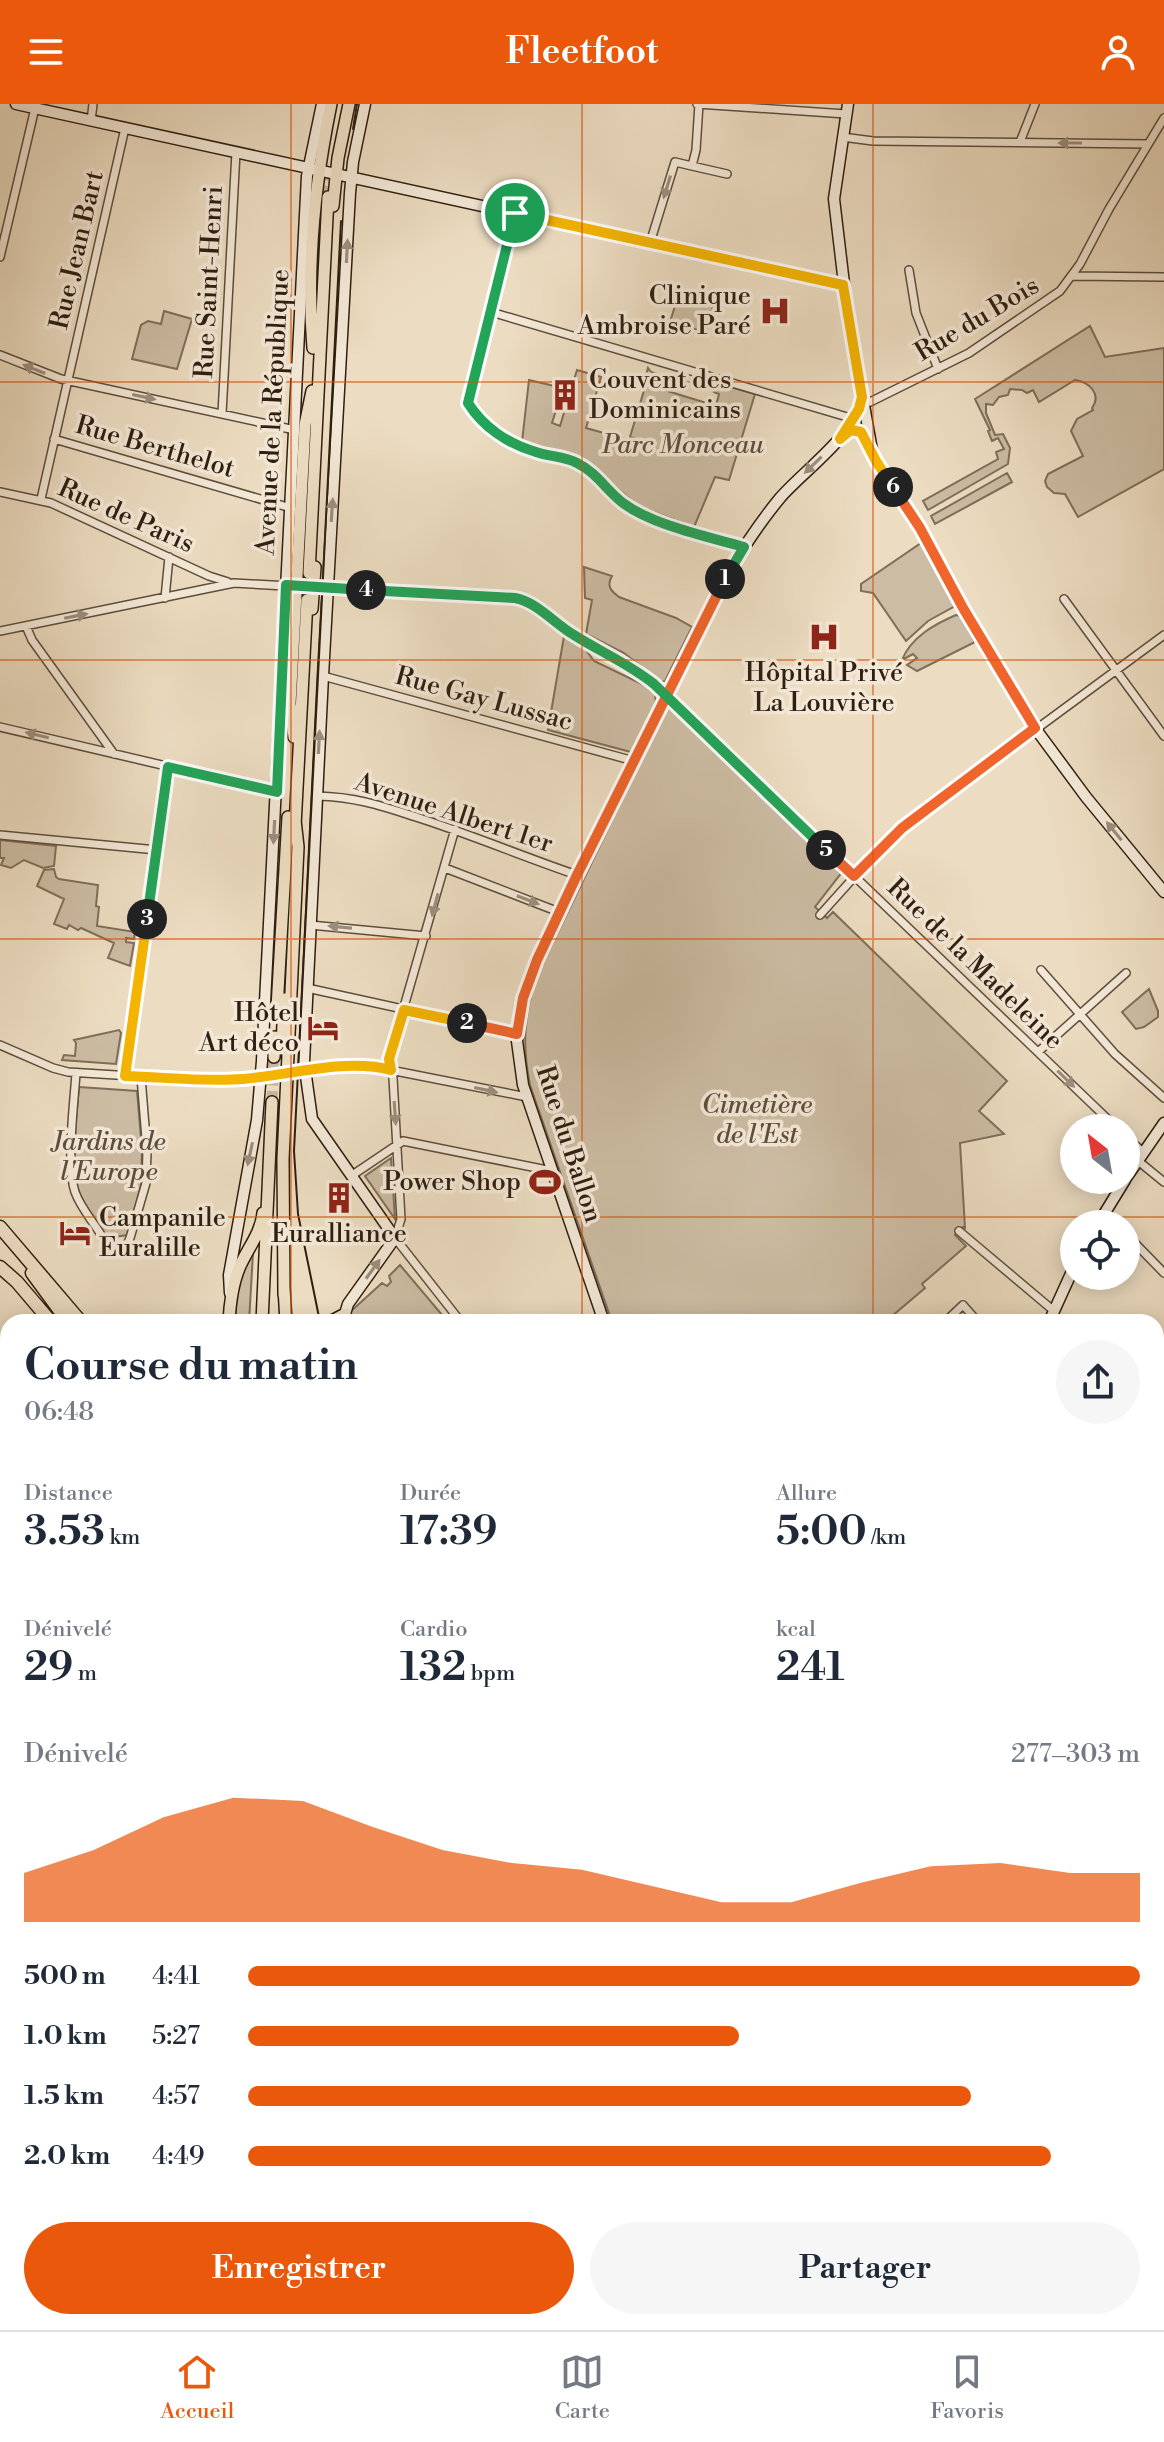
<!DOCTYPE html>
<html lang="fr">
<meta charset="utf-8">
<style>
body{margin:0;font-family:"Libre Bodoni",serif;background:#f6f6f7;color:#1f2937;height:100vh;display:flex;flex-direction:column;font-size:30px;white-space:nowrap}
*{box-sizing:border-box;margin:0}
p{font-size:26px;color:#747a83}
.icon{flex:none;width:44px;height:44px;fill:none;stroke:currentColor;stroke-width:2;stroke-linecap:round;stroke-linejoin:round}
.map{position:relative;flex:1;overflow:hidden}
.side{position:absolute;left:0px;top:1210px;width:1164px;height:1016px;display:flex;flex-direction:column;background:#fff;border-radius:24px 24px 0 0;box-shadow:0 4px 20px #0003}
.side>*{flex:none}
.needle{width:52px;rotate:329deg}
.controls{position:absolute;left:1060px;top:1010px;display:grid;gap:16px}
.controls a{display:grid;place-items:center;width:80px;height:80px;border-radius:50%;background:#fff;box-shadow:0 4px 20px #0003;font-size:40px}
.pin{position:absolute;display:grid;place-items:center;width:68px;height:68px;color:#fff;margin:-34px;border:4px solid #fff;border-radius:50%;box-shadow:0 2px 8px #0007}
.km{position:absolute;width:40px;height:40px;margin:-20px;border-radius:50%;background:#222;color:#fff;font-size:22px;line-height:40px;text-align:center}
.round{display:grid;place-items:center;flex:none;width:84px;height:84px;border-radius:42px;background:#f6f6f7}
.overview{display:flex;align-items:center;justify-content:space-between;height:136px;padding:0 24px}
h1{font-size:44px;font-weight:600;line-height:60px}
.metrics{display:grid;grid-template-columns:repeat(3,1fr);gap:12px;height:136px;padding:8px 24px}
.metrics div{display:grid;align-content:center}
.metrics b{font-size:40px;font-weight:600}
.metrics small{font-size:22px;font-weight:400}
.metrics p{font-size:22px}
.chart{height:224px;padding:16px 24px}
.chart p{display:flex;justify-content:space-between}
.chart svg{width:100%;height:144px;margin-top:8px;fill:#ea580c;opacity:.7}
.primary-button{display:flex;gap:16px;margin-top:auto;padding:16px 24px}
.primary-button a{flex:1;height:92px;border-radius:48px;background:#ea580c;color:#fff;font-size:32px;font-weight:600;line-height:92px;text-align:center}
.primary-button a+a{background:#f6f6f7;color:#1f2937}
ul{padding:0 24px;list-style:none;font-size:26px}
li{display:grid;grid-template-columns:128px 96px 1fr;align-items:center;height:60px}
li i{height:20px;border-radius:10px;background:#ea580c}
header{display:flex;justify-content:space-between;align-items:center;height:104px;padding:0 24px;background:#ea580c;color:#fff;font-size:36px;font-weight:600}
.dock{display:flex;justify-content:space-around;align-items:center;height:112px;border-top:2px solid #e0e1e3;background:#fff;font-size:22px;color:#747a83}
.dock a{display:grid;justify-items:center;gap:4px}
.dock .selected{color:#ea580c}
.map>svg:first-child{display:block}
.green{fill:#ccbca3;stroke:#7e6e5a;stroke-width:2}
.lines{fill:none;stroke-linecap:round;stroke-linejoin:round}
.primary-tunnel{stroke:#c6b69e;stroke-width:11;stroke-dasharray:11 5.5;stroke-linecap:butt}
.highway-tunnel{stroke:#c6b69e;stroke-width:12;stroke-dasharray:12 6;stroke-linecap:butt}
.street-casing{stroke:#5e4e3c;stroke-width:10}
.secondary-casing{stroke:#2f1f10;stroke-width:13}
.primary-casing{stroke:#2f1f10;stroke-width:14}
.highway-casing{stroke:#2f1f10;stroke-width:15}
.street{stroke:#f3e8d7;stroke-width:7}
.secondary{stroke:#f3e8d7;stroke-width:10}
.primary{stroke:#ecdcc1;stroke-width:11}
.highway{stroke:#ecdcc1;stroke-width:12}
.tram{stroke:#2f1f10;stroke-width:2}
.rail{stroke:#2f1f10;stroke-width:2;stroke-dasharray:14 14;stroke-linecap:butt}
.oneway{fill:#9b8e7d}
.split-1-casing{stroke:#fff;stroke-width:16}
.split-2-casing{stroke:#fff;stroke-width:16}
.split-3-casing{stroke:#fff;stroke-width:16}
.split-4-casing{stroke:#fff;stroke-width:16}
.split-5-casing{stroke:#fff;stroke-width:16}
.split-6-casing{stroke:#fff;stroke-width:16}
.split-7-casing{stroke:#fff;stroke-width:16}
.split-1{stroke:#22a559;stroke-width:10}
.split-2{stroke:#f0652b;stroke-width:10}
.split-3{stroke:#f5b400;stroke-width:10}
.split-4{stroke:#22a559;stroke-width:10}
.split-5{stroke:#22a559;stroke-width:10}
.split-6{stroke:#f0652b;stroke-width:10}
.split-7{stroke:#f5b400;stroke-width:10}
.grid{fill:none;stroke:#d6530c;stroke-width:2;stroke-opacity:0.55}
.labels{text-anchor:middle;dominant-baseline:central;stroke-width:7;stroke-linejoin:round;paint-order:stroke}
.street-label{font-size:26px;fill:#2f1f10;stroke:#f3e8d7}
.poi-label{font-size:26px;fill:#2f1f10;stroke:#f3e8d7;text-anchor:end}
.park-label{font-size:26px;font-style:italic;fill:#5e4e3c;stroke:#f3e8d7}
</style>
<header><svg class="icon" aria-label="menu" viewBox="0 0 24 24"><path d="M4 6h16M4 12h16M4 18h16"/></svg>Fleetfoot<svg class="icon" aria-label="person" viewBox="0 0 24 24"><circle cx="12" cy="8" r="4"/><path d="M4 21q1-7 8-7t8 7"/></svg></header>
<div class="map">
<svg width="1164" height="2226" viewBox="0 0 1164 2226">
<rect width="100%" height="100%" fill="#ecdcc1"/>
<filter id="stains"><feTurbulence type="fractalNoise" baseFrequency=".0025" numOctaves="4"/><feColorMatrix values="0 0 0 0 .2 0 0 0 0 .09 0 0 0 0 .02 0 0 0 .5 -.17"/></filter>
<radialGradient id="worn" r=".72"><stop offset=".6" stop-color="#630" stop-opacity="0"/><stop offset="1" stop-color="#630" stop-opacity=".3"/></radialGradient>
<!-- green -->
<path class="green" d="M679,189L714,199L705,228L670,218Z
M164,207L192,215L177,265L132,255L141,221L148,217L161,220Z
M1090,222L1105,253L1164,244V365L1078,413L1065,390L1054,389L1047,383L1045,377L1048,370L1083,352L1071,327L1077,315L1093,306L1092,304C1102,290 1089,278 1075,276L1039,298L1033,286L1027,289L1022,286L1010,285L1008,291L999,293L993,301L986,300V309L995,331L1003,330L1010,344L1008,360L928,406L923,397L998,355L996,348L1004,345L998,334L992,337L988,327L990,326L975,295Z
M648,264L651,268L664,272L661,285L716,302L719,290L714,288L717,279L755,290L729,376L715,373L694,423L638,402L590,361L576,353L522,338L529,276L563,284L552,319L560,322L577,266L601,273L586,324L629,336L626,345L633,347L637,335L630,333L645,283L643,282Z
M1007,369L1012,378L935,420L931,412Z
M921,439L955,502L928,517L906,537L873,489L861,487V480Z
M584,463L612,472C606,482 611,487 619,493L676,514L692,523L665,577L661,578L624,549L586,530L592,496L585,494Z
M956,511L960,512L975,538L917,567L907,561L917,554L913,550L902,556C911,533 935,520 956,511Z
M564,532L583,542L594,557L646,582L655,590L656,599L631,648L548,626Z
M666,605H672L842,768L815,803L827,814L833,808L1007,977L979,1007L1004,1030L960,1039L965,1124L963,1123L955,1131L966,1142L922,1180L925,1184L885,1218H612L530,981C522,941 524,914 536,874Z
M0,736L56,742L54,762L43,764L24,756L11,764L1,761L4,754H0Z
M54,765L56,773L59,775L98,781L96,802L99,803L97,822L135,828L134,835L126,834V838L134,839L130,862L108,854L114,839L81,824L78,826L69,821L67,825L54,820L64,795L37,782L44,766Z
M1149,885L1158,907V913L1144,923L1136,925L1122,908Z
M119,926L121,929L116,960L62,956L64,951L75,952L76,939L74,936Z
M79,983L137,987L142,1046L141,1081L128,1131L107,1134C97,1119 84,1103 78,1085C69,1057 77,1013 79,983Z
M391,1054L395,1115L365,1072Z
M253,1149L249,1218H235L237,1184L249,1150Z
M400,1161L448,1218H353L350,1208L382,1179L387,1182L391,1178L389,1172Z
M1164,1587V1771L1162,1770L1156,1781V1588Z
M1156,1784L1164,1791V1907L1156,1903Z"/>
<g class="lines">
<!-- primary-tunnel -->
<path class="primary-tunnel" d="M328,93L332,62
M272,998L274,953"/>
<!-- highway-tunnel -->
<path class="highway-tunnel" d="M1156,1741L1164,1745
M1156,1758L1164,1762"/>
<defs>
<path id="street" d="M697,0L846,10
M91,17L93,0
M842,33L873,37L1148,40
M1020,38L1035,0
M692,62L727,70
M515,109L468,299C483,323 508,340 536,348C550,352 564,352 577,359C595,368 607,387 623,399C652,421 709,433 744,443
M650,139L675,58L692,62L696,46L699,0
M0,153L35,4
M909,166L916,209L938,265
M1072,172L1164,173
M491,208L854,315
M0,251L61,275L295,326
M861,300L870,298L969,249L1060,187L1080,160L1109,105L1164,14
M222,310L236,48
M846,329L853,325L859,326L869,341
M54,335L291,404
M0,388L51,399L209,472L228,478
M41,395L125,24
M165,494L169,453
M1064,495L1164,632
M26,522L32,536L114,650
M0,527L234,479L519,495L577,533L636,566L654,580L1117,1024
M323,572L634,657
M0,623L277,688
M317,692C357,693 382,702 419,714C472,731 524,753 577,771
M455,725L389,955L393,974L401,1115L395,1134L461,1218
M0,731L157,746
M445,764L559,808
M820,811L883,741L902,724L1164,531
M310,821L426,832
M1041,866L1115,950L1164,994
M307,884L517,930
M0,941L53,964L68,968L196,976L241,975L365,961L527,993
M1038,948L1126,869
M76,969C74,1000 66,1061 75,1088C80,1102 90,1114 98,1126C104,1135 108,1145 118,1149L125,1145L130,1134L146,1079L147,1047L141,973
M125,972L168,663
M1126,1033L1143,1048
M1137,1056L1164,1078
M351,1072L403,1037L552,1067
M1105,1108L1117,1120
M959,1127L1054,1207
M1126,1130L1164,1169
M945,1218L963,1201L978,1218
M1156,1249L1164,1244
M1156,1334L1164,1331
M0,1514H4
M1156,1534L1164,1556
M0,1628L8,1635
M0,1894L8,1888
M1156,1931L1164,1930
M1156,1998H1164
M0,2050H8
M91,2218V2226
M156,2218V2226
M438,2218V2226
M186,2226L195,2218
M325,2226L347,2218"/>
<path id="secondary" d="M16,0L843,181
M848,0L834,95L847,205L873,352L922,428L963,504L1035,624L1086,693L1164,788
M1126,1074L1164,1019
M1098,1120L1125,1076
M230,1189L229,1171L257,1016L262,957L307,72L322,0
M347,1218L345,1210L348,1200L395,1134L312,1015L304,958L323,572L350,89L353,58L365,0
M604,1218L523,981L517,937L523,894L537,856L577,771L730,466C745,441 761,417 780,394C802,368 859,328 862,293
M1049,1218L1074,1163
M1156,1583L1164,1582
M1156,2117H1164
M1156,2124H1164
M521,2218L550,2226
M980,2226L982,2218"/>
<path id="primary" d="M333,102L338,54L349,0
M313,244C306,164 315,78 331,0
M309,469L328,93
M312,505L315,463
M294,633L290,600L297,472L305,321L312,287
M295,722L307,496
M277,904L288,713
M282,945L284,895
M274,953L275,933
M284,1184L286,1218
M284,1191L283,1055L298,743L295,716
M229,1218C230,1198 232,1180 240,1162C248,1144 261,1129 263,1109
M262,1218L272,998
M330,1218L345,1210
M1112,2218L1115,2226
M1125,2218L1130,2226"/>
<path id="highway" d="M0,1123L81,1218
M0,1163L17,1178L51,1218
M32,1169L68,1218
M1160,1774L1164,1776"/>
</defs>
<!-- street casing -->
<use href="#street" class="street-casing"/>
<!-- secondary casing -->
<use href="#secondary" class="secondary-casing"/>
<!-- primary casing -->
<use href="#primary" class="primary-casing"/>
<!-- highway casing -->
<use href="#highway" class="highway-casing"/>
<!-- street -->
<use href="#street" class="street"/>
<!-- secondary -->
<use href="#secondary" class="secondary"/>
<!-- primary -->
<use href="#primary" class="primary"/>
<!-- highway -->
<use href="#highway" class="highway"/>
<!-- tram -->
<path class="tram" d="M353,25L357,0
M320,1218L298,1110L294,1047L341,117"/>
<!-- rail -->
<path class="rail" d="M1156,2038H1164
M1156,2054L1164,2052
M1156,2067L1164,2066
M1156,2082L1164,2081"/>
</g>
<!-- one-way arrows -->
<defs><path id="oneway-solid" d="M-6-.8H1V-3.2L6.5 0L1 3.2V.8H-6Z" transform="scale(2)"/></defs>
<g class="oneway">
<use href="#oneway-solid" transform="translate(1070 39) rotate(-180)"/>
<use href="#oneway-solid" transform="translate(667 83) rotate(107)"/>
<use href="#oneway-solid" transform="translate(347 147) rotate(-87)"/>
<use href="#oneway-solid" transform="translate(34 265) rotate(-158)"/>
<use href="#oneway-solid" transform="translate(144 293) rotate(12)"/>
<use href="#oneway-solid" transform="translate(813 361) rotate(136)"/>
<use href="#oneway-solid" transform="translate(332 406) rotate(-86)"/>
<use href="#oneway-solid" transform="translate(76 512) rotate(-11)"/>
<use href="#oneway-solid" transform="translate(37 631) rotate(-167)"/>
<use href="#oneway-solid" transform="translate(319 638) rotate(-87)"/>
<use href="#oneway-solid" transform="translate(1114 727) rotate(-129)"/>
<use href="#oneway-solid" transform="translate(274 728) rotate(93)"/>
<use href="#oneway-solid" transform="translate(528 796) rotate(21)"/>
<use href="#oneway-solid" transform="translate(435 801) rotate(105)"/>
<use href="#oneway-solid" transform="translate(340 823) rotate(-175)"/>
<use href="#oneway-solid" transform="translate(1066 975) rotate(44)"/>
<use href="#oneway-solid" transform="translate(486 986) rotate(12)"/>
<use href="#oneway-solid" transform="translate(395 1009) rotate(86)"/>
<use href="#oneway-solid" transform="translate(250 1050) rotate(102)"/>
<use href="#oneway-solid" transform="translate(373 1165) rotate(-54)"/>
</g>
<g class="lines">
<defs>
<path id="split-1" d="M515,109L468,299C483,323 508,340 536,348C550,353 564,352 577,359C596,368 607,387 623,399C652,421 709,433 744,443L725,475"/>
<path id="split-2" d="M467,919L517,930L523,894L537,856L577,771L725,475"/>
<path id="split-3" d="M147,815L125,972C164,973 204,978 243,975C290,971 346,954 391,966L389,955L404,906L467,919"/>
<path id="split-4" d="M147,815L168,663L277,688L286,481L366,486"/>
<path id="split-5" d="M366,486L515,494C537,498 555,520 574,531C601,548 629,560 654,580L826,746"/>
<path id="split-6" d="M826,746L854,772L902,724L1035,624L963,504L920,424L893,383"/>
<path id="split-7" d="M515,109L843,181L862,293L859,305L840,335L851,326L861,328L876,357L893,383"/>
</defs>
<!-- split-1 casing -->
<use href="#split-1" class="split-1-casing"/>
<!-- split-2 casing -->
<use href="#split-2" class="split-2-casing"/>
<!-- split-3 casing -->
<use href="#split-3" class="split-3-casing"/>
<!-- split-4 casing -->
<use href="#split-4" class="split-4-casing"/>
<!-- split-5 casing -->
<use href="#split-5" class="split-5-casing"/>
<!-- split-6 casing -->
<use href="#split-6" class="split-6-casing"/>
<!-- split-7 casing -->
<use href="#split-7" class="split-7-casing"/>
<!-- split-1 -->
<use href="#split-1" class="split-1"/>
<!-- split-2 -->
<use href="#split-2" class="split-2"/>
<!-- split-3 -->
<use href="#split-3" class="split-3"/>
<!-- split-4 -->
<use href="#split-4" class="split-4"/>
<!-- split-5 -->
<use href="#split-5" class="split-5"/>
<!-- split-6 -->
<use href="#split-6" class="split-6"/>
<!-- split-7 -->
<use href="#split-7" class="split-7"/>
</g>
<!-- grid -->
<path class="grid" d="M291,0V1218M582,0V1218M873,0V1218M0,278H1164M0,556H1164M0,835H1164M0,1113H1164M0,1391H8M1156,1391H1164M0,1670H8M1156,1670H1164M0,1948H8M1156,1948H1164M291,2218V2226M582,2218V2226M873,2218V2226"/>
<!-- icons -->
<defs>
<symbol id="hospital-bare" viewBox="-9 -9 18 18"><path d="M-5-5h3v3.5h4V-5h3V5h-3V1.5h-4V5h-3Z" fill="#8f2418" stroke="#f3e8d7" stroke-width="2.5" paint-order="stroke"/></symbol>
<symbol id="building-bare" viewBox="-9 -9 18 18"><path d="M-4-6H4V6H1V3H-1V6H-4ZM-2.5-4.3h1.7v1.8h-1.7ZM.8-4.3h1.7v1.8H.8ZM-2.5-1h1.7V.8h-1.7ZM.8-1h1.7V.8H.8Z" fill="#8f2418" stroke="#f3e8d7" stroke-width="2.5" paint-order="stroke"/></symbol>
<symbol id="hotel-bare" viewBox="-9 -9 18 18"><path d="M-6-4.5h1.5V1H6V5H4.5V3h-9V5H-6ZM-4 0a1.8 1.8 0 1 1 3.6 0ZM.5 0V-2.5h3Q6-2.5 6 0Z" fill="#8f2418" stroke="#f3e8d7" stroke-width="2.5" paint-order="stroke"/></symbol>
<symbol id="stadium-bare" viewBox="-9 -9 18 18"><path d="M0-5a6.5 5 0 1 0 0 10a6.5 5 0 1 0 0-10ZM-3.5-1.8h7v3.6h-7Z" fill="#8f2418" stroke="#f3e8d7" stroke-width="2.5" paint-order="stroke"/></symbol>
</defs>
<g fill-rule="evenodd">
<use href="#hospital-bare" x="753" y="185" width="44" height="44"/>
<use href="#building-bare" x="543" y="269" width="44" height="44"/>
<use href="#hospital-bare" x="802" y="511" width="44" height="44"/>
<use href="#hotel-bare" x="301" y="902" width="44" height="44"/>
<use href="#stadium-bare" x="523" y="1056" width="44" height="44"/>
<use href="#building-bare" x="317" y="1072" width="44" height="44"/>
<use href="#hotel-bare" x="53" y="1107" width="44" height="44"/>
</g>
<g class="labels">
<!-- street labels -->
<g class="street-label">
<text transform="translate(77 146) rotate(-77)">Rue Jean Bart</text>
<text transform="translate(209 178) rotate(-87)">Rue Saint-Henri</text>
<text transform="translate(977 215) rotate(-31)">Rue du Bois</text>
<text transform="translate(273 308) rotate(-87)">Avenue de la République</text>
<text transform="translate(155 343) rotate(16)">Rue Berthelot</text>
<text transform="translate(126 412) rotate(24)">Rue de Paris</text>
<text transform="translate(484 595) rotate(15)">Rue Gay Lussac</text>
<text transform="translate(454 709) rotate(18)">Avenue Albert 1er</text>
<text transform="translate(975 860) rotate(44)">Rue de la Madeleine</text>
<text transform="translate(569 1040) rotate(72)">Rue du Ballon</text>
</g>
<!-- poi labels -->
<g class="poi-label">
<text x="751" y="192">Clinique<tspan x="751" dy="30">Ambroise Paré</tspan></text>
<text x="589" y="276" text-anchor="start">Couvent des<tspan x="589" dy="30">Dominicains</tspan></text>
<text x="824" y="569" text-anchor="middle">Hôpital Privé<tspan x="824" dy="30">La Louvière</tspan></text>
<text x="299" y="909">Hôtel<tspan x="299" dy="30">Art déco</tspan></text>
<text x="521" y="1078">Power Shop</text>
<text x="99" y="1114" text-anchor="start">Campanile<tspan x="99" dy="30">Euralille</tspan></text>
<text x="339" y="1130" text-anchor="middle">Euralliance</text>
</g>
<!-- park labels -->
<g class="park-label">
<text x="683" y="341">Parc Monceau</text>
<text x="757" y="1001">Cimetière<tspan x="757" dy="30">de l'Est</tspan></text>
<text x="109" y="1038">Jardins de<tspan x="109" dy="30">l'Europe</tspan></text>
</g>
</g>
<rect width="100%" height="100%" filter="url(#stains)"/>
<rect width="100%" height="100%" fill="url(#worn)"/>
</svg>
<div class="controls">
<a><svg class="needle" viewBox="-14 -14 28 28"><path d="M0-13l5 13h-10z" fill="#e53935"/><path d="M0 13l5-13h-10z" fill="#747a83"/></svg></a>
<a><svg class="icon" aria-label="locate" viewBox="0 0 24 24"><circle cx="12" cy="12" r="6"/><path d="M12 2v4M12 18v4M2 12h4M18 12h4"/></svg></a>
</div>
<div class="pin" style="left:515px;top:109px;background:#1e9e55"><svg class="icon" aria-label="arrive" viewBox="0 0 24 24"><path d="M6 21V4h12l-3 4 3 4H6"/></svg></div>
<b class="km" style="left:725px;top:475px">1</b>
<b class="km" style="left:467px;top:919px">2</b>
<b class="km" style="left:147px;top:815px">3</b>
<b class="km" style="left:366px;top:486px">4</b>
<b class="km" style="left:826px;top:746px">5</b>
<b class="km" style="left:893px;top:383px">6</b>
<section class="side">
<div class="overview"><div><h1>Course du matin</h1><p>06:48</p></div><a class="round"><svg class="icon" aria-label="share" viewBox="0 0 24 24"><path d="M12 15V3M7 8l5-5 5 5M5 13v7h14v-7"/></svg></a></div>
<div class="metrics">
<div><p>Distance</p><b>3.53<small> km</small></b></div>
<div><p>Durée</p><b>17:39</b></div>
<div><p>Allure</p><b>5:00<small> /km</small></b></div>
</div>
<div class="metrics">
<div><p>Dénivelé</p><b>29<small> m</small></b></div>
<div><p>Cardio</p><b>132<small> bpm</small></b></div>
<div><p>kcal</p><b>241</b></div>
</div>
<div class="chart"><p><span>Dénivelé</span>277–303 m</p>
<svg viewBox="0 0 160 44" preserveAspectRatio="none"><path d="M0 44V29L10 22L20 12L30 6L40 7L50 15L60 22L70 26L80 28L90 33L100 38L110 38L120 32L130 27L140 26L150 29L160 29V44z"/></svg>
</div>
<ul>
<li><b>500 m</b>4:41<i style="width:100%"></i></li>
<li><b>1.0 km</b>5:27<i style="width:55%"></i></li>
<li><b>1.5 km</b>4:57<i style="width:81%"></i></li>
<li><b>2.0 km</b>4:49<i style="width:90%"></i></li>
</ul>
<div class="primary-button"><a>Enregistrer</a><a>Partager</a></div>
</section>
</div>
<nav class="dock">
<a class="selected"><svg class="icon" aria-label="home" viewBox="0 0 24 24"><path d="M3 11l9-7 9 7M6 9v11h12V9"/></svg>Accueil</a>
<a><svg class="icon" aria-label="map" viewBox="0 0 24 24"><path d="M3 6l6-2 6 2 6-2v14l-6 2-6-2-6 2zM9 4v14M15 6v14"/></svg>Carte</a>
<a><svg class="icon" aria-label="saved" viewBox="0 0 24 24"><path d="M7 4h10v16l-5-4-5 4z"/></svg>Favoris</a>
</nav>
